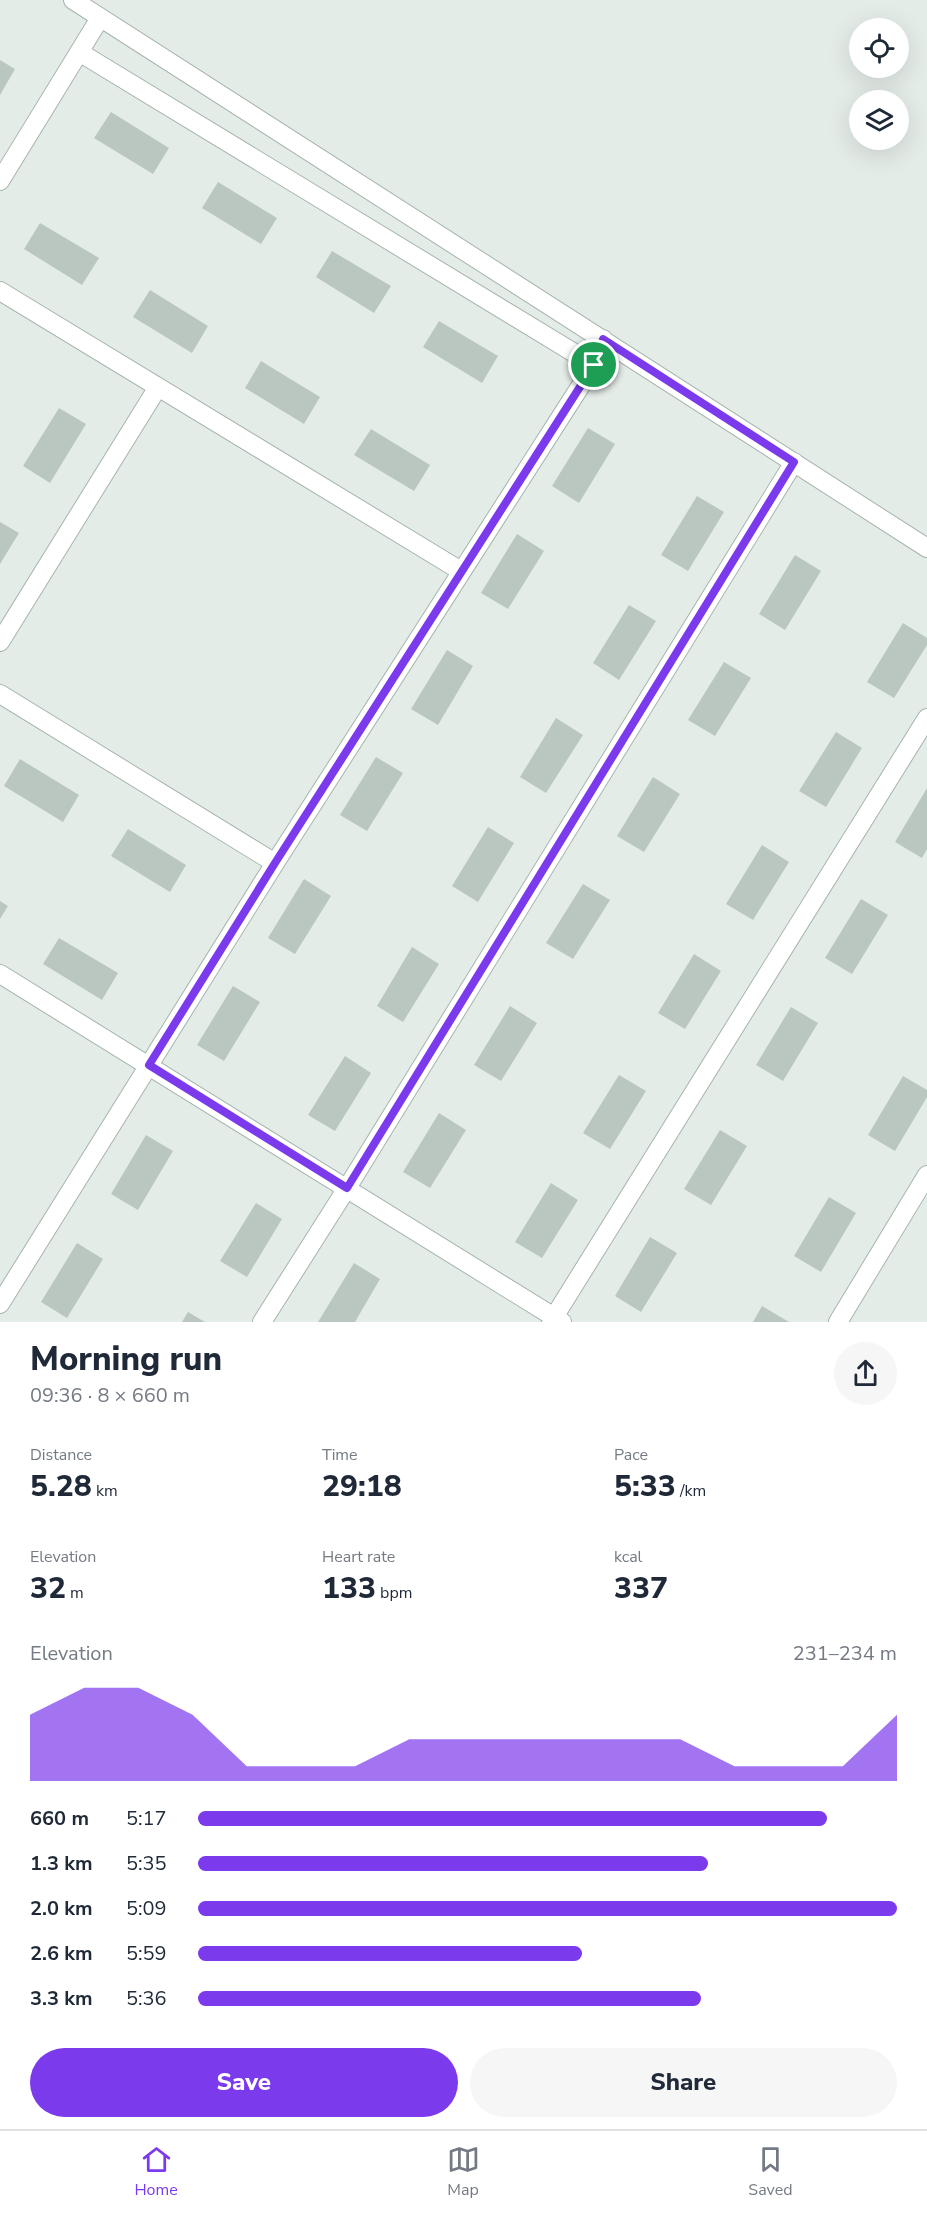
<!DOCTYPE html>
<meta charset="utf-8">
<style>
body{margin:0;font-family:"Nunito Sans",sans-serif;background:#f6f6f7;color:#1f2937;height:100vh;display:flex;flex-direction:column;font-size:22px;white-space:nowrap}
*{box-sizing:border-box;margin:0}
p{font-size:20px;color:#747a83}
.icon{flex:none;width:33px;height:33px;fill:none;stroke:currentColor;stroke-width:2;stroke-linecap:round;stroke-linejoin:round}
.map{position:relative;height:1322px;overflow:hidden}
.drawer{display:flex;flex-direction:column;background:#fff;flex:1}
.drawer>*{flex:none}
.fabs{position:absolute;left:849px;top:18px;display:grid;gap:12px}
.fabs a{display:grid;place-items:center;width:60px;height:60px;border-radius:50%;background:#fff;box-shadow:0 6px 24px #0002;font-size:30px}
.pin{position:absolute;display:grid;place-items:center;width:51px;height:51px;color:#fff;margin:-26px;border:3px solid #fff;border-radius:50%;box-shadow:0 2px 6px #0007}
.round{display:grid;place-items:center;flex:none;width:63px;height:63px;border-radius:32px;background:#f6f6f7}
.summary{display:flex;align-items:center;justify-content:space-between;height:102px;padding:0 30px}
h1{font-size:33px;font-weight:800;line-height:45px}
.figures{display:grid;grid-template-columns:repeat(3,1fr);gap:9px;height:102px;padding:6px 30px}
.figures div{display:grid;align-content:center}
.figures b{font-size:30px;font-weight:800}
.figures small{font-size:16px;font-weight:400}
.figures p{font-size:16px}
.chart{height:168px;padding:12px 30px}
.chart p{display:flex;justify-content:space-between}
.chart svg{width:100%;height:108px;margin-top:6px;fill:#7c3aed;opacity:.7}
.button{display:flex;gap:12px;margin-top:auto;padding:12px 30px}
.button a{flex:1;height:69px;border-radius:36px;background:#7c3aed;color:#fff;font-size:24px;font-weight:800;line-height:69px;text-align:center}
.button a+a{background:#f6f6f7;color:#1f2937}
ul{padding:0 30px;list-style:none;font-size:20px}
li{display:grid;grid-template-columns:96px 72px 1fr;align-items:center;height:45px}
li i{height:15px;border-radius:8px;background:#7c3aed}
.tab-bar{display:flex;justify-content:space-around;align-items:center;height:84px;border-top:2px solid #e0e1e3;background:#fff;font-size:16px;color:#747a83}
.tab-bar a{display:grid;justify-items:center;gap:3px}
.tab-bar .on{color:#7c3aed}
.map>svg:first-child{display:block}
.building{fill:#bac7c1}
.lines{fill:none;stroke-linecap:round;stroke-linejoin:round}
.minor-casing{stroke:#a7b4ae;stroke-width:20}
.minor{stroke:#fff;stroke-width:18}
.route-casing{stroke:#fff;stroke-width:12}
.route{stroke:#7c3aed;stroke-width:8}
</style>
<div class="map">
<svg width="927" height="1322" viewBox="0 0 927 1322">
<rect width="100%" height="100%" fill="#e4ece8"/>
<!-- building -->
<path class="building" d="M0,60L15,69L0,95Z
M111,112L169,148L153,174L94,138Z
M218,182L277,218L261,244L202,208Z
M40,223L99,258L82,285L24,249Z
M332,251L391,286L374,313L316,277Z
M150,290L208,326L192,353L133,317Z
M439,321L498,356L482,383L423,347Z
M261,361L320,397L304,424L245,388Z
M59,408L86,424L50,483L23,466Z
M588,428L615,444L579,503L552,486Z
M371,429L430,465L414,491L354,455Z
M697,496L724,512L688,571L661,555Z
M0,522L19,533L0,564Z
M517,534L544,551L508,609L481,593Z
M795,555L821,571L785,630L759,614Z
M629,605L656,621L619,680L593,663Z
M903,623L927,638V645L894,698L867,682Z
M447,650L473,666L438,725L411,709Z
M724,662L751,678L715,736L688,720Z
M556,718L583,735L546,793L520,777Z
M836,732L862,748L826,807L799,791Z
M376,757L403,773L367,831L340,815Z
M20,759L79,795L63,822L4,786Z
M653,777L680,794L644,852L617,836Z
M927,788V849L922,858L895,842Z
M488,827L514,843L478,902L452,886Z
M128,829L186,865L170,892L111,856Z
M762,845L789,862L753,920L726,904Z
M304,879L331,896L295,954L268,938Z
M583,884L610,900L573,959L546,943Z
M861,899L888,915L852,974L825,958Z
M0,901L8,906L0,919Z
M59,938L118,973L102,1000L43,964Z
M412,947L439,964L403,1022L377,1006Z
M694,954L721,971L685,1029L658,1013Z
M233,986L260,1002L224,1061L197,1045Z
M510,1006L537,1023L501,1081L474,1065Z
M791,1007L818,1023L783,1081L756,1065Z
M345,1056L371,1073L335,1131L308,1115Z
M619,1075L646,1091L610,1149L583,1133Z
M903,1076L927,1090V1097L895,1151L868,1135Z
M439,1113L466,1130L430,1188L403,1172Z
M720,1130L747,1146L711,1205L684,1189Z
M146,1135L173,1151L138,1210L111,1194Z
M551,1183L578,1200L542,1258L515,1242Z
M829,1197L856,1213L821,1272L794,1256Z
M256,1203L282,1219L247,1277L220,1261Z
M650,1237L677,1253L641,1312L615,1296Z
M77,1243L103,1259L67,1318L41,1302Z
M354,1263L380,1279L355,1322H318Z
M762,1306L789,1322H753Z
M188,1312L205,1322H182Z"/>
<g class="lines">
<defs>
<path id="minor" d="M73,0L927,548
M79,52L594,365
M0,181L100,18
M0,291L461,571
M0,642L158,387
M0,694L275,863
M0,974L562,1322
M0,1304L275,863L594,365L603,339
M262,1322L347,1188L794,462
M551,1322L927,718
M838,1322L927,1175"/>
</defs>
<!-- minor casing -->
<use href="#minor" class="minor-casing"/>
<!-- minor -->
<use href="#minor" class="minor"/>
</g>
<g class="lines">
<defs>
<path id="route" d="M603,339L794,462L347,1188L149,1065L275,863L594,365Z"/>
</defs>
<!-- route casing -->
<use href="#route" class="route-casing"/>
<!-- route -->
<use href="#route" class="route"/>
</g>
</svg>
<div class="fabs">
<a><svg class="icon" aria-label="locate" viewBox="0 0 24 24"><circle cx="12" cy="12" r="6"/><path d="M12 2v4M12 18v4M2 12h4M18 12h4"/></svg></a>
<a><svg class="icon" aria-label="layers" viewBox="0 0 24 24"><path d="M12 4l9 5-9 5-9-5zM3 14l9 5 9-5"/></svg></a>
</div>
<div class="pin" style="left:594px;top:365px;background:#1e9e55"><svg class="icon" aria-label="arrive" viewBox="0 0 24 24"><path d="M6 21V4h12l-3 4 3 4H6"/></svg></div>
</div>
<section class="drawer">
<div class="summary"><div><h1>Morning run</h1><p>09:36 · 8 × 660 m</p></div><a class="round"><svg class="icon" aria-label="share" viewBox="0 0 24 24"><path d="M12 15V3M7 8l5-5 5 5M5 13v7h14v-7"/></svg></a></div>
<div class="figures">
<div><p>Distance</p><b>5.28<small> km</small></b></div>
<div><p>Time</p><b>29:18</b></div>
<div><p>Pace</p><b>5:33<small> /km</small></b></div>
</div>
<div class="figures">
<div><p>Elevation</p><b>32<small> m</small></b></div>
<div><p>Heart rate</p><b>133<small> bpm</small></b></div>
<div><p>kcal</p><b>337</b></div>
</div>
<div class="chart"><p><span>Elevation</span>231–234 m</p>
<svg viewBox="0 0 160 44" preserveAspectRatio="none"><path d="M0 44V17L10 6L20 6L30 17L40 38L50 38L60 38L70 27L80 27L90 27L100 27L110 27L120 27L130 38L140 38L150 38L160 17V44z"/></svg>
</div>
<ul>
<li><b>660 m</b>5:17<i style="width:90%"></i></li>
<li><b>1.3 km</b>5:35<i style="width:73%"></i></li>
<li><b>2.0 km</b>5:09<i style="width:100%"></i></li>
<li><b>2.6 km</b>5:59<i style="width:55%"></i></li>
<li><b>3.3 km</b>5:36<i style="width:72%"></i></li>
</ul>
<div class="button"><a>Save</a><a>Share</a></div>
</section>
<nav class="tab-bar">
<a class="on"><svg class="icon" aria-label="home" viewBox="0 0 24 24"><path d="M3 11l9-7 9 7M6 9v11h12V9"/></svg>Home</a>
<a><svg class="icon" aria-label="map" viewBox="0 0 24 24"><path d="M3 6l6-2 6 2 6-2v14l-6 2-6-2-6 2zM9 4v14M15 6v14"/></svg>Map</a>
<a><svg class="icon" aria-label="saved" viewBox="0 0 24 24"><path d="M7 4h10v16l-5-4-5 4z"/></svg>Saved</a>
</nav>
